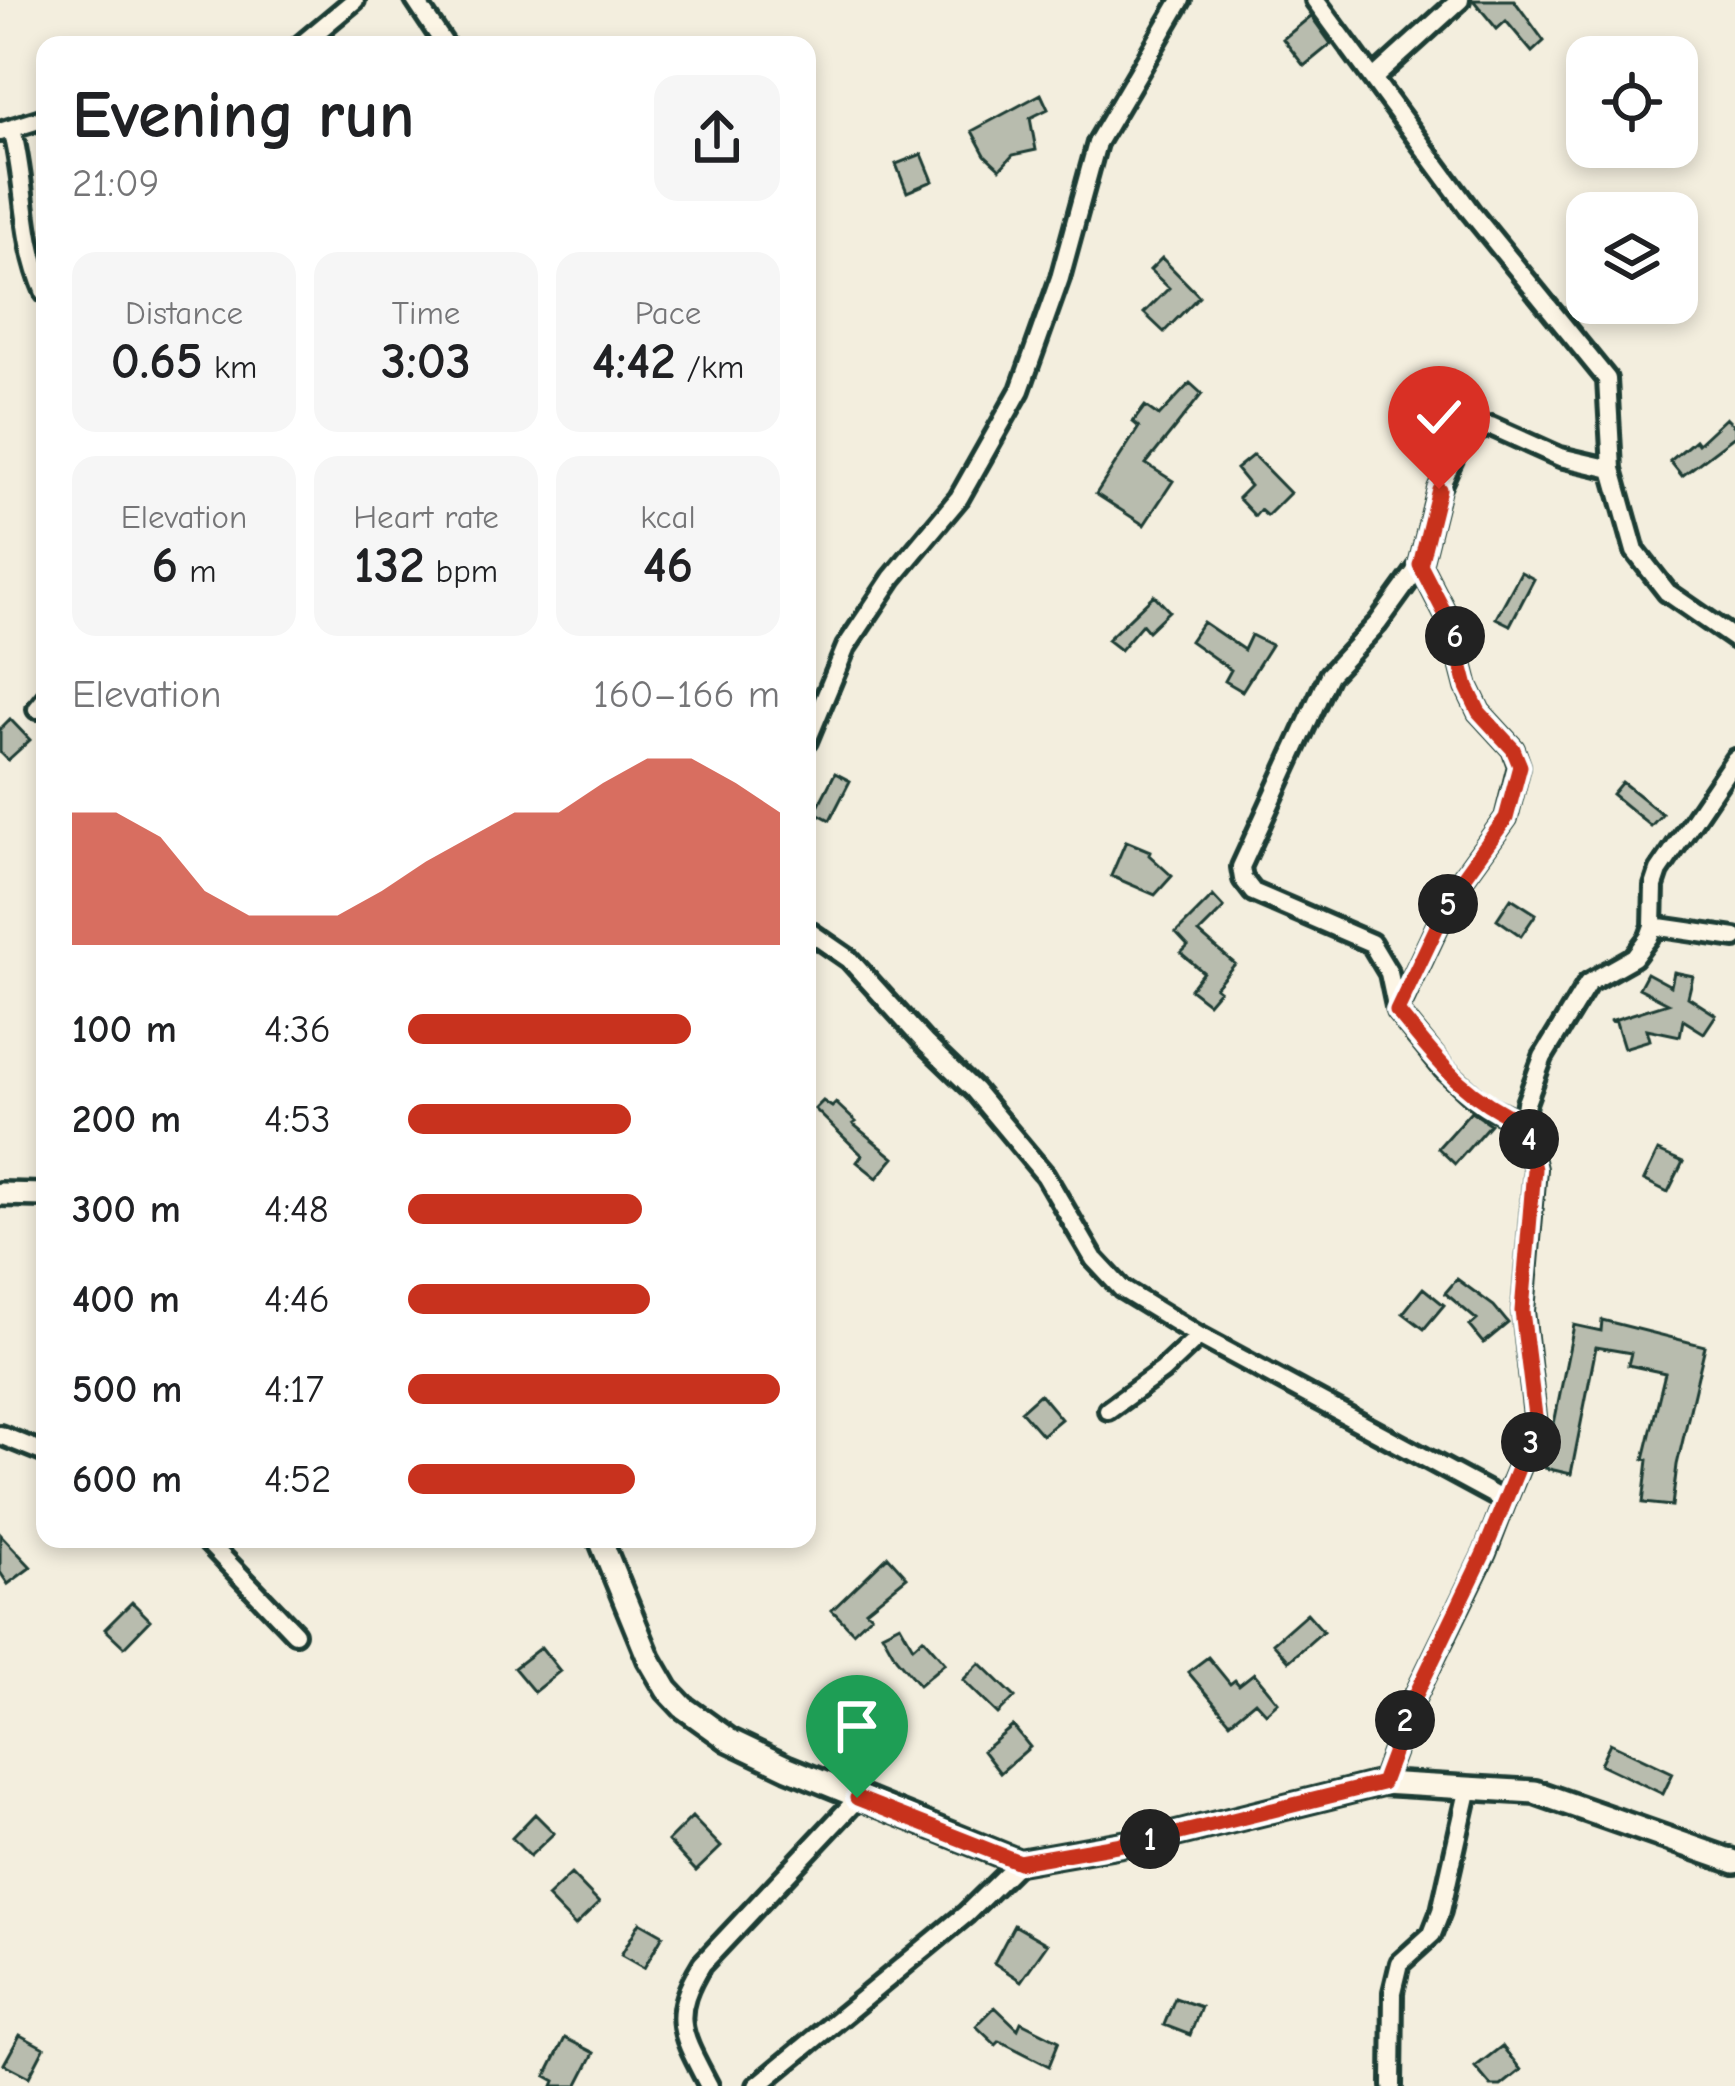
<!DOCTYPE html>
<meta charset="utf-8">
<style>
body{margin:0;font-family:"Comic Neue",sans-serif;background:#f6f6f6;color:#202124;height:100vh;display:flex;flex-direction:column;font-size:45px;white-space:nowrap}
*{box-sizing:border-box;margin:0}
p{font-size:39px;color:#757577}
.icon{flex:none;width:66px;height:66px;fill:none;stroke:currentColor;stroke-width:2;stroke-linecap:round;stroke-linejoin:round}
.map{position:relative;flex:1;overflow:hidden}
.sheet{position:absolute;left:36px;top:36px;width:780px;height:1512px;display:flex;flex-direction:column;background:#fff;border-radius:24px;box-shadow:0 6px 18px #0003}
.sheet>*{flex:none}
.tools{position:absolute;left:1566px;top:36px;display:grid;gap:24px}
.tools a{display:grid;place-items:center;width:132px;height:132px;border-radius:24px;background:#fff;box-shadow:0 6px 18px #0003;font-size:60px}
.pin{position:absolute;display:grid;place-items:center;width:102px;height:102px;color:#fff;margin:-123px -51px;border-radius:50% 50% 50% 0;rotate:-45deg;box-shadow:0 0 12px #0007}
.pin .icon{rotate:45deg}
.km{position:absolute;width:60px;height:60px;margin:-30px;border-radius:50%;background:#222;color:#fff;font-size:33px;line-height:60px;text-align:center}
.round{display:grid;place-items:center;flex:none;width:126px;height:126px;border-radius:24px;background:#f6f6f6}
.head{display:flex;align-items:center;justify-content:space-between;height:204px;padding:0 36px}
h1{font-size:66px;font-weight:600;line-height:90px}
.stats{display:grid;grid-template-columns:repeat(3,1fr);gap:18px;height:204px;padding:12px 36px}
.stats div{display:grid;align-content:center;border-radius:24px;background:#f6f6f6;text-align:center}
.stats b{font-size:51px;font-weight:600}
.stats small{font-size:33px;font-weight:400}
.stats p{font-size:33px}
.chart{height:336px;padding:24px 36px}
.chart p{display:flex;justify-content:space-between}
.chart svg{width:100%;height:216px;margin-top:12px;fill:#c8321e;opacity:.7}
ul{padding:0 36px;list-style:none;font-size:39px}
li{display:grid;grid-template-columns:192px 144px 1fr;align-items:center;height:90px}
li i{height:30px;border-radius:15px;background:#c8321e}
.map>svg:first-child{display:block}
.building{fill:#b8bcae;stroke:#1f3d34;stroke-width:3}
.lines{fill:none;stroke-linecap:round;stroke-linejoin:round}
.minor-casing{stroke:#1f3d34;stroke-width:26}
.tertiary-casing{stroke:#1f3d34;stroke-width:30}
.minor{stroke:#fcf5e5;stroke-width:16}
.tertiary{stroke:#fcf5e5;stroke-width:21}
.route-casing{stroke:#fff;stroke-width:24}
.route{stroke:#c8321e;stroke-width:15}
</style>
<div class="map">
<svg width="1735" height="2086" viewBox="0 0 1735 2086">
<rect width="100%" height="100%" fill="#f3eede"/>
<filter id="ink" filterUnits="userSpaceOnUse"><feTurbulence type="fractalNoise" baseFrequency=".00833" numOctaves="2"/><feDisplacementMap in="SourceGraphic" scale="24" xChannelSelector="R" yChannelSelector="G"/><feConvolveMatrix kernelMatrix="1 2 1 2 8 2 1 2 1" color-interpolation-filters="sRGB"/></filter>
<g filter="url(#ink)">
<!-- building -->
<path class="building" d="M1473,0H1514L1544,41L1532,52L1506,21L1497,29Z
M1311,16L1331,44L1304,66L1283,39Z
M1041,94L1048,109L1030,118L1036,150L1013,155L1000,169L985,155L972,131Z
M922,154L933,181L907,192L896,164Z
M1162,258L1199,296L1164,332L1144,313L1169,288L1150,270Z
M1190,383L1202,394L1146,464L1173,481L1144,525L1096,494L1139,427L1133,422L1145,406L1159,416Z
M1726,418L1735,427V436L1682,476L1670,461L1695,440L1698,444Z
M1253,455L1290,493L1267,516L1260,510L1255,516L1238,498L1250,486L1236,469Z
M1521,572L1534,579L1510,625L1496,618Z
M1154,595L1169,611L1148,631L1142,624L1120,650L1107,640Z
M1203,622L1244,650L1251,635L1271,645L1242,691L1225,681L1231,670L1190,641Z
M10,719L30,740L8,760L0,752V729Z
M835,773L850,781L830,820L815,812Z
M1622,782L1662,814L1651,826L1612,794Z
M1126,841L1150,851L1149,855L1172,876L1155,895L1111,876Z
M1213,896L1224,908L1199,933L1235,964L1215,987L1219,990L1208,1003L1190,989L1203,972L1181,953L1188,946L1176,933Z
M1511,898L1536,914L1521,936L1497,919Z
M1674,972L1693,976L1688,997L1716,1015L1704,1033L1683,1020L1680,1036L1647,1029L1650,1040L1624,1048L1616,1022L1610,1021L1668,1003L1639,988L1647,973L1671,986Z
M823,1101L832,1107L836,1103L856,1122L853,1124L894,1158L877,1178L857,1162L862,1155L815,1109Z
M1471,1111L1490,1124L1455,1164L1438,1148Z
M1658,1151L1683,1162L1668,1192L1644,1180Z
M1457,1279L1494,1306L1508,1323L1484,1343L1470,1326L1477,1320L1445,1293Z
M1423,1288L1444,1305L1424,1329L1403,1313Z
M1602,1320L1705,1346L1677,1465L1672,1506L1643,1503L1648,1460L1644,1459L1665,1373L1628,1365L1631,1353L1596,1347L1571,1474L1545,1468L1574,1325L1601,1331Z
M1040,1394L1061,1419L1042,1435L1021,1411Z
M0,1534L31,1567L8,1584L0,1572Z
M888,1556L907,1577L866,1610L871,1615L853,1632L832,1610Z
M132,1602L150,1620L124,1647L105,1629Z
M1307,1613L1323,1631L1289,1661L1273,1643Z
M900,1624L913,1647L923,1638L945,1663L919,1685L896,1658L882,1633Z
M541,1647L560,1671L534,1692L514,1668Z
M1208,1657L1230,1684L1235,1680L1239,1685L1254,1673L1278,1702L1266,1713L1255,1701L1230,1722L1188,1672Z
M980,1663L1015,1697L998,1714L963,1680Z
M1013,1726L1030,1747L1000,1773L983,1751Z
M1610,1743L1673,1773L1663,1794L1600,1764Z
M535,1814L554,1833L530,1856L512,1838Z
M692,1817L721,1847L696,1871L668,1841Z
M571,1874L599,1903L575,1926L547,1897Z
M640,1922L663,1935L644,1968L621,1955Z
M1014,1925L1047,1944L1021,1981L994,1963Z
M1175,1998L1201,2007L1190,2035L1164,2025Z
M995,2007L1018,2029L1021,2022L1059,2041L1049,2066L1000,2041L996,2045L976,2026Z
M20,2035L44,2048L29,2077L4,2064Z
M565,2038L594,2053L577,2086H553L555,2081L546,2076Z
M1502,2046L1521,2070L1501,2086H1491L1475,2067Z"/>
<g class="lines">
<defs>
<path id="minor" d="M415,0L445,45
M1315,0L1471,212L1607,379L1612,469L1635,551L1667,592L1735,639
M301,45L355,0
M1375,77L1460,0
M12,129C27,187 21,237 45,293
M0,132L45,118
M37,709L45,699
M807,741L846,647L892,578L959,498L1020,390L1060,278L1097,143L1181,0
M1653,926L1735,938
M807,930L849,959L926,1044L974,1090L1045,1175L1094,1259L1122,1289L1199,1336L1505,1501L1485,1553L1411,1705L1382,1783
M1398,1010L1455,889L1506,818L1519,766L1513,749L1479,712L1467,687L1451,625L1420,565
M1523,1123L1482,1104L1444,1069L1397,1011L1389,973L1371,943L1253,892L1243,879L1241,867L1329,675L1378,623L1420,565L1439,489L1460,444L1475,431L1491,426L1560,457L1612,469
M1108,1410L1162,1371L1199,1336
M0,1435L45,1453
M1505,1501L1536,1425L1523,1311L1535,1169L1523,1123L1526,1103L1543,1057L1588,983L1634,957L1649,937L1653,926L1654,886L1659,871L1735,759
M205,1539L295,1633
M709,2086C682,2034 669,2018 702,1964L858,1798
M757,2086L966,1914L1019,1862
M1392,2086L1393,1992L1400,1963L1432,1934L1441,1911L1469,1787"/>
<path id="tertiary" d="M0,1194L45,1195
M600,1539L649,1659L667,1690L683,1707L729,1740L788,1768L1019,1862L1168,1836L1382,1783L1535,1792L1735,1862"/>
</defs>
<!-- minor casing -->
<use href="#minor" class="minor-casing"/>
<!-- tertiary casing -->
<use href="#tertiary" class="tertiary-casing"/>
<!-- minor -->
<use href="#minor" class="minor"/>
<!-- tertiary -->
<use href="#tertiary" class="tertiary"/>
</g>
</g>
<g class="lines" filter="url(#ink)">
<defs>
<path id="route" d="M857,1798L1019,1862L1168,1836L1382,1783L1411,1705L1484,1553L1536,1424L1522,1311L1534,1169L1523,1123C1460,1094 1440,1063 1397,1011L1455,889L1506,818L1520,766L1513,749L1479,712L1467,687L1451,625L1420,565L1439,489"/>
</defs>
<!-- route casing -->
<use href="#route" class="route-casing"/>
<!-- route -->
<use href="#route" class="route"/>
</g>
</svg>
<div class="tools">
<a><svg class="icon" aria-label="locate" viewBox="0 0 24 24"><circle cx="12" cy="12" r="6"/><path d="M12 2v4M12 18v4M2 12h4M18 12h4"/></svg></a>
<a><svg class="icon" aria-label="layers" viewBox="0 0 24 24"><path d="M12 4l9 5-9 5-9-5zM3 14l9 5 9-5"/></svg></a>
</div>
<div class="pin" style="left:857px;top:1798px;background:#1e9e55"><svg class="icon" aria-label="arrive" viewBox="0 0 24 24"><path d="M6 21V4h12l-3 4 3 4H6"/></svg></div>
<div class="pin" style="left:1439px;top:489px;background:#d93025"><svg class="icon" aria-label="check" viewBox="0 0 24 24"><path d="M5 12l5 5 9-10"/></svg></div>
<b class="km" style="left:1150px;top:1839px">1</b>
<b class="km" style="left:1405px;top:1720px">2</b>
<b class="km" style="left:1531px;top:1442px">3</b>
<b class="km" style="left:1529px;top:1139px">4</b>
<b class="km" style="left:1448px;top:904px">5</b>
<b class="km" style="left:1455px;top:636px">6</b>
<section class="sheet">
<div class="head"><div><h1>Evening run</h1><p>21:09</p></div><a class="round"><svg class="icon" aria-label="share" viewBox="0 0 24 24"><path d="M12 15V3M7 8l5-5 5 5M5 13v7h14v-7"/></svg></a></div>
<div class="stats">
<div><p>Distance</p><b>0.65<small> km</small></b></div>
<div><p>Time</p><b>3:03</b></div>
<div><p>Pace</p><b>4:42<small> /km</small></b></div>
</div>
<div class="stats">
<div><p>Elevation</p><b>6<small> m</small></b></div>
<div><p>Heart rate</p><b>132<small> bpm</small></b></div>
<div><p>kcal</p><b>46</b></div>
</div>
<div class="chart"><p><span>Elevation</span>160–166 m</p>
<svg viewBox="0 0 160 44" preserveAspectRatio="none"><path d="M0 44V17L10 17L20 22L30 33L40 38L50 38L60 38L70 33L80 27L90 22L100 17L110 17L120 11L130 6L140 6L150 11L160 17V44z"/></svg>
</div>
<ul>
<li><b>100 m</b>4:36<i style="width:76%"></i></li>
<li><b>200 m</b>4:53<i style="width:60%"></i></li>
<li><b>300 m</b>4:48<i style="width:63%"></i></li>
<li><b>400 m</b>4:46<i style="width:65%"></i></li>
<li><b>500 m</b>4:17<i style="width:100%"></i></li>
<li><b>600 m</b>4:52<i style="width:61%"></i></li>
</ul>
</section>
</div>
